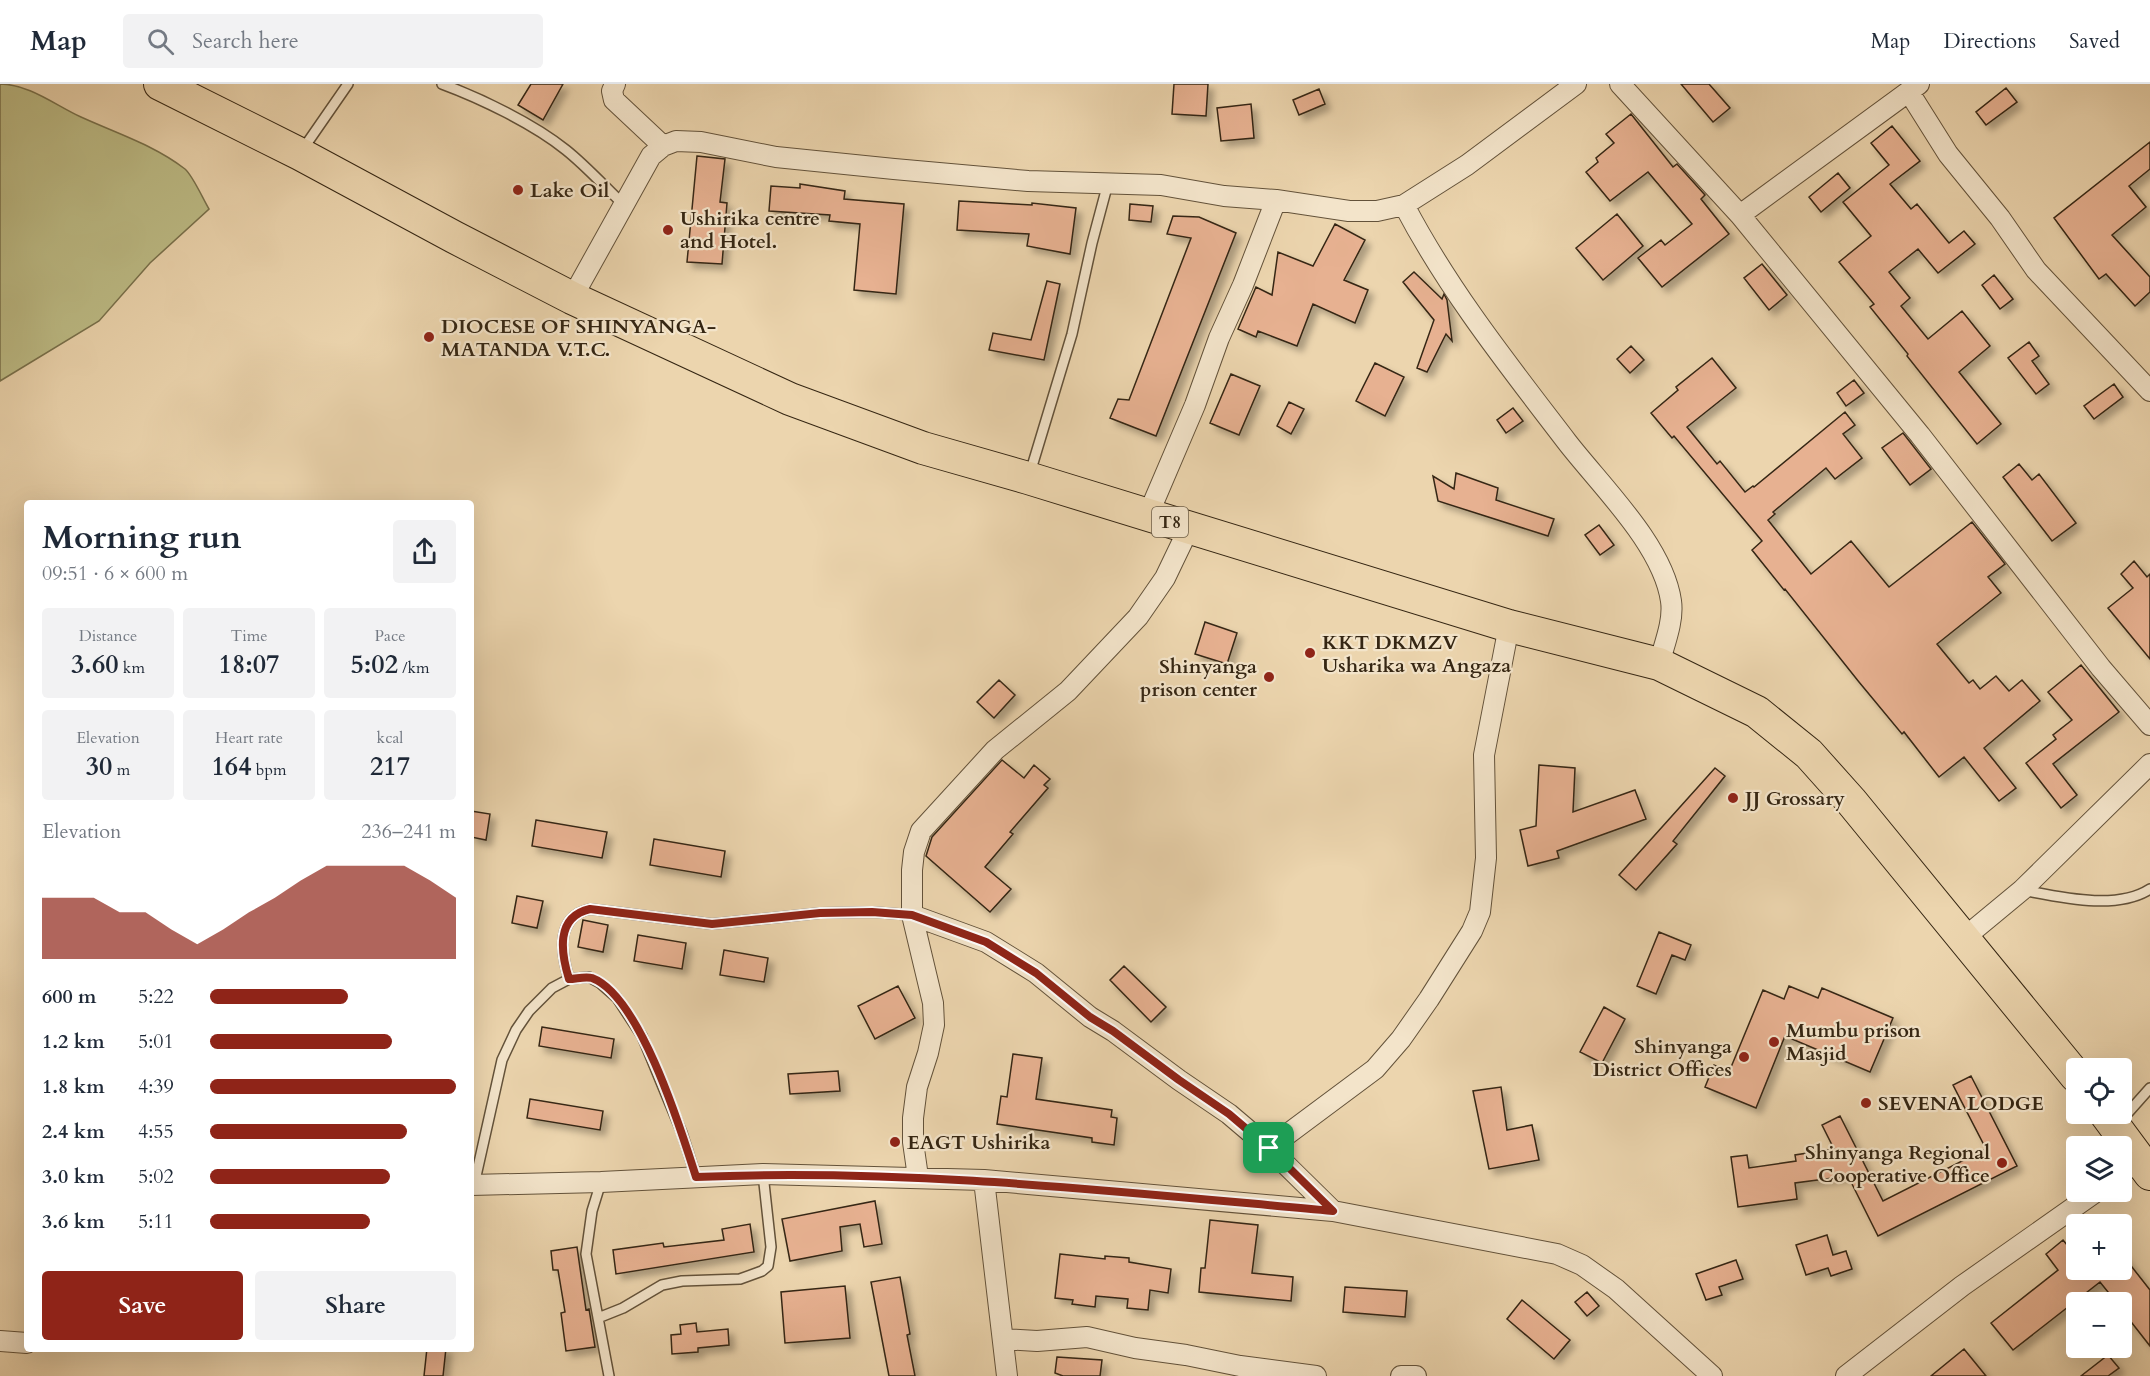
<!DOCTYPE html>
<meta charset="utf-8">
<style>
body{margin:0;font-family:Cardo,serif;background:#f2f2f3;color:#1f2937;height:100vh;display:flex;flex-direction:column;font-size:22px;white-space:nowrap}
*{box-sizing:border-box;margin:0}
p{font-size:20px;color:#747a83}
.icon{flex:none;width:33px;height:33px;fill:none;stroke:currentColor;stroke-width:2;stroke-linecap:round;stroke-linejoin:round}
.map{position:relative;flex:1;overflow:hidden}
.details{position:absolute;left:24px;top:416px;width:450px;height:852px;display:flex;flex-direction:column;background:#fff;border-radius:6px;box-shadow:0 6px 24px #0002}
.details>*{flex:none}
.buttons{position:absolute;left:2066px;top:974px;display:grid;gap:12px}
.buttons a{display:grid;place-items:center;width:66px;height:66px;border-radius:6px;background:#fff;box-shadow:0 6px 24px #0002;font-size:30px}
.pin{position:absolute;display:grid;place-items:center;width:51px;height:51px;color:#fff;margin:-26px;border-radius:12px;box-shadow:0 3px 9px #0006}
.round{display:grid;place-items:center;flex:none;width:63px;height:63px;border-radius:6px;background:#f2f2f3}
.headline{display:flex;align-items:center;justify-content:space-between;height:102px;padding:0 18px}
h1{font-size:33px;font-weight:700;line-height:45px}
.stats{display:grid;grid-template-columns:repeat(3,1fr);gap:9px;height:102px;padding:6px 18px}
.stats div{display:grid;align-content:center;border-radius:6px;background:#f2f2f3;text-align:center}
.stats b{font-size:26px;font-weight:700}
.stats small{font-size:16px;font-weight:400}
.stats p{font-size:16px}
.chart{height:168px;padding:12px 18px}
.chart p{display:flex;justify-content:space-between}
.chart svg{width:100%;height:108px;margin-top:6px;fill:#8f2418;opacity:.7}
.primary-button{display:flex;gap:12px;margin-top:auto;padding:12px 18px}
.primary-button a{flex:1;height:69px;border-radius:6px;background:#8f2418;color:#fff;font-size:24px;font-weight:700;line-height:69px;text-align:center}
.primary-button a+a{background:#f2f2f3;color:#1f2937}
ul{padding:0 18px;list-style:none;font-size:20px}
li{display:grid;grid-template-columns:96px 72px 1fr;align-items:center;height:45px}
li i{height:15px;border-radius:8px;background:#8f2418}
header{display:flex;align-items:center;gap:36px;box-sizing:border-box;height:84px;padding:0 30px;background:#fff;border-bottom:2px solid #e0e1e3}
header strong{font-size:28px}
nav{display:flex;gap:33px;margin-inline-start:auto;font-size:21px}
.search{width:420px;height:54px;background:#f2f2f3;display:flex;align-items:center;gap:15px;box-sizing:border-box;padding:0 21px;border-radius:6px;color:#747a83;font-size:22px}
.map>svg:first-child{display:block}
.green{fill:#bdbc86;stroke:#79714c;stroke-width:1.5}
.building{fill:#e7b191;stroke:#352613;stroke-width:1.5;filter:url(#shadow)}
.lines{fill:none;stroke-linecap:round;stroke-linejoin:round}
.service-casing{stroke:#63523a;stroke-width:12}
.minor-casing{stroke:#63523a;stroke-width:22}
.trunk-casing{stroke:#352613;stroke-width:34}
.service{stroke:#f3e4ca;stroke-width:9}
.minor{stroke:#f3e4ca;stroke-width:20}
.trunk{stroke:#ecd5ae;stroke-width:32}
.route-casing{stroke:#fff;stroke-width:12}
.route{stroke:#8f2418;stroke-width:8}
.poi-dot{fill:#8f2418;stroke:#f3e4ca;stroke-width:2}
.labels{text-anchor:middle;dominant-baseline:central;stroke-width:4.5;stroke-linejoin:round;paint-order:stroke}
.shield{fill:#f3e4ca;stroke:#6e5f4a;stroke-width:1.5}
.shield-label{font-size:18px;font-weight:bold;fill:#352613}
.poi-label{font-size:20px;font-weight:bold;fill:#352613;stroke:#f3e4ca;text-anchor:start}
</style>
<header>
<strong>Map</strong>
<div class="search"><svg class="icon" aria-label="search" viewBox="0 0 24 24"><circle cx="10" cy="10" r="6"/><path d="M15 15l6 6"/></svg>Search here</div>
<nav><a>Map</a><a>Directions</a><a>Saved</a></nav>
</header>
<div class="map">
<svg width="2150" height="1292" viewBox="0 0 2150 1292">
<defs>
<filter id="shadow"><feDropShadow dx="5.5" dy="5.5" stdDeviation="3" flood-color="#0004"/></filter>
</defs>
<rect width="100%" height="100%" fill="#ecd5ae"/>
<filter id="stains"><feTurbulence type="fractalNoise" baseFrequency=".00333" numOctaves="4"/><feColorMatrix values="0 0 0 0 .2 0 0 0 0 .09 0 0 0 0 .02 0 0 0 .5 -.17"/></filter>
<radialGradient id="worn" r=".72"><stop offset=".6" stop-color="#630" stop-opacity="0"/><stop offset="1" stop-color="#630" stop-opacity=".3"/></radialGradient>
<!-- green -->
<path class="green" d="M0,0C29,0 55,21 81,33C116,49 154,61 185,85C193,92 203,115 209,125L150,179L99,237L0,297Z"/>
<!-- building -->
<path class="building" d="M531,0H563L543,36L518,21Z
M1174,0H1208L1206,32L1172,30Z
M1681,0H1709L1730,24L1713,38Z
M2006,4L2017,18L1986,41L1976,28Z
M1319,5L1325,20L1299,31L1293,16Z
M1251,20L1254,54L1221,57L1217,24Z
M1631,30L1673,83L1677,80L1705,111L1701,115L1729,150L1662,203L1638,174L1661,156L1665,161L1692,140L1648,88L1610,117L1586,88L1598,78L1596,74L1614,59L1606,50Z
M1892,42L1920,77L1890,100L1911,125L1917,120L1949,159L1964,147L1975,160L1938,189L1918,165L1889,188L1910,214L1901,222L1928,255L1962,227L1990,262L1959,288L2001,340L1977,360L1907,272L1908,270L1870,223L1874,220L1839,178L1871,152L1843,118L1889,81L1871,59Z
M2150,58V85L2129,102L2146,123L2112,151L2150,193V208L2135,222L2106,190L2099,195L2054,134Z
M697,72L725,75L720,118L727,119L722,180L687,178Z
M1838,89L1850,104L1821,128L1809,113Z
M800,100L845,107L844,115L904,120L896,210L854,206L860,140L829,137L830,131L769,127L771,102L800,104Z
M959,117L1032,121V119L1076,124L1070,170L1027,162L1029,150L957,146Z
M1130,120L1153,122L1151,138L1129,136Z
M1617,130L1643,162L1603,196L1576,164Z
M1173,132L1199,133L1236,149L1156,352L1110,334L1118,315L1129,316L1191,154L1167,150Z
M1335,140L1365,156L1344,196L1368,206L1355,239L1313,220L1297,262L1258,247L1256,253L1238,245L1256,203L1272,211L1278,168L1313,182Z
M1762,180L1787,211L1769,226L1744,194Z
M1414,188L1442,215L1444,210L1447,216L1452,257L1446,250L1427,288L1417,284L1434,236L1403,198Z
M1994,191L2013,215L2000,225L1982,201Z
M1047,197L1060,200L1044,276L989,266L993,249L1031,256Z
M2029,258L2039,272L2032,277L2049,300L2036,310L2008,274Z
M1631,262L1644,276L1630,289L1617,275Z
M1712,274L1736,304L1687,343L1717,380L1720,377L1745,408L1753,402L1754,403L1845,328L1855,341L1843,350L1862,374L1835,395L1826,384L1773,428L1775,430L1768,436L1811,490L1851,457L1889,503L1972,438L2005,480L1988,493L2001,509L1937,560L1969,599L1973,596L1980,605L1996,592L2009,607L2022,596L2040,617L1984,664L2016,704L1999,717L1964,673L1939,693L1904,648L1902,650L1859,598L1785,505L1784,506L1752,466L1762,457L1674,352L1672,354L1651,329L1678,306L1676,303Z
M1375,279L1404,293L1385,332L1356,317Z
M1231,290L1260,302L1239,351L1210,339Z
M1854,296L1864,309L1846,322L1837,309Z
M2114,300L2123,313L2094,335L2084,322Z
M1289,318L1304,325L1291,350L1277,342Z
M1513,324L1523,337L1506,349L1497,336Z
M1903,349L1931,385L1910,401L1882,364Z
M2019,380L2032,396L2039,390L2076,439L2052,457L2003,393Z
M1456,389L1498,404L1496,416L1554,435L1548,452L1438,417L1433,392L1454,405Z
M1599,441L1614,461L1600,471L1585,451Z
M2134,477L2147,493L2150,490V575L2108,524L2133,504L2121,490Z
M1205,538L1237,549L1227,580L1195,570Z
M2081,581L2119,628L2053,680L2077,711L2061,724L2026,679L2056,655L2053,651L2072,636L2048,608Z
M999,596L1015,611L994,634L977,618Z
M1002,676L1024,694L1034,681L1050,695L1044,701L1048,704L1010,748L1013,750L985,783L1011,805L990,828L926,772L932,753Z
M1539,681L1575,684L1573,728L1635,706L1646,735L1557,767L1559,774L1528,782L1520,746L1536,742Z
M1715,684L1725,692L1673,757L1677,760L1636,806L1619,791Z
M471,727L490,730L486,756L471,753Z
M536,736L607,748L602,774L532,762Z
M654,755L725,767L721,793L650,781Z
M517,812L543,817L537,844L512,839Z
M583,836L608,841L603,868L578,863Z
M1659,848L1691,861L1685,876L1672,871L1656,910L1637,902Z
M638,851L686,859L682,885L634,877Z
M724,866L768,874L764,898L720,891Z
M1124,882L1166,923L1151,938L1110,896Z
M898,902L915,934L875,955L858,922Z
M1789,902L1818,914L1822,904L1893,934L1870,988L1785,952L1756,1024L1705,1003L1714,981L1729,988L1763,906L1784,915Z
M1604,923L1625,935L1602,979L1580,968Z
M542,943L614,955L611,974L539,962Z
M1013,970L1042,974L1036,1015L1112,1026L1111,1033L1117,1034L1114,1061L1092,1058V1054L997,1040L1001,1012L1007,1013Z
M838,987L840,1007L790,1010L788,990Z
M1971,992L2017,1082L1878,1152L1848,1092L1795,1099L1797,1115L1738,1123L1731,1073L1747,1071L1749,1084L1796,1077L1795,1071L1834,1065L1822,1041L1840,1032L1883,1117L1986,1065L1953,1001Z
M1501,1003L1507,1046L1532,1041L1539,1076L1489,1085L1473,1007Z
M530,1015L603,1027L600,1046L527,1034Z
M875,1117L882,1160L864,1163L860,1140L840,1143L842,1167L790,1177L782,1135Z
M1210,1136L1258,1141L1252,1189L1293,1193L1291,1217L1199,1208L1201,1184H1205Z
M750,1140L754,1168L616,1190L613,1166L663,1159L664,1163L724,1156L722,1145Z
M1827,1151L1833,1171L1846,1167L1852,1185L1831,1192L1828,1184L1806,1191L1796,1161Z
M2063,1156L2076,1172V1185H2121V1169L2150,1206V1262L2121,1225V1218H2116L2100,1198L2013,1266L1991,1239L2058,1186L2046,1170Z
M577,1163L586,1226L589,1225L595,1263L566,1267L561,1229L565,1228L558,1186H553L551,1167Z
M1060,1170L1105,1175V1172L1129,1174V1178L1171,1185L1168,1209L1150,1206L1148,1226L1127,1224L1128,1215L1096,1212L1095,1223L1072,1220L1073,1216L1055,1214Z
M1736,1176L1743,1195L1719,1203L1722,1211L1706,1216L1696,1190Z
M900,1193L910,1250L907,1251L915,1292H889L871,1198Z
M845,1202L850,1254L785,1259L781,1208Z
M1345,1203L1407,1207L1405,1233L1343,1228Z
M1587,1208L1599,1222L1587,1232L1575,1218Z
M1522,1216L1570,1256L1554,1275L1507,1235Z
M696,1239L697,1248L728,1245L729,1261L698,1264V1268L672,1270L671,1251L681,1250L680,1241Z
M427,1264H446L443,1292H424Z
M1964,1265L1986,1292H1931Z
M2108,1271L2119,1284L2108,1292H2081Z
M1057,1273L1102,1276L1100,1292H1063L1055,1289Z"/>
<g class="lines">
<defs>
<path id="service" d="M442,0C480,14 534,40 566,66C586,82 604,102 623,120
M303,65L348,0
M1030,389L1072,250L1092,159L1108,99
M2022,806C2060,813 2116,827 2150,805
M569,895C561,869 555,833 590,825L712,840L820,829L872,828L912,831
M2118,1040L2150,1004
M601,1098L592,1127L586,1170L609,1292
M474,1101L502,976L516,946L529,927L552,904L569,895L589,893L600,899L617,914L642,952L682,1049L696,1093
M598,1234L623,1224L662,1201L682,1197L740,1195L762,1187L768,1182L771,1163L763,1090"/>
<path id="minor" d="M615,0L612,7L614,16L663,62
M1620,0L1740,131L1920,351L2101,584L2150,641
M1909,8L1948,70L2000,134L2036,186L2150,307
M1404,121C1449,207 1509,282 1567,358C1601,402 1663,461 1671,517C1674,537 1664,561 1659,580
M1740,131L1919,0
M572,214L651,72L663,62L676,57L701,58L776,73L894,85L1028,97L1161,101L1224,112L1276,116L1349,127H1377L1404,121L1467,81L1576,0
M1148,431L1195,321L1219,254L1243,201L1276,116
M912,831L986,858L1036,889L1090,933L1113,947L1179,996L1229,1030L1269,1064L1333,1127
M1964,854L2022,806L2150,680
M1269,1064L1375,985L1401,955L1429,915L1472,847L1480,828L1486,774L1484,671L1509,542
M2121,1089L2140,1076
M918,1093L913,1058V1034L917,1003L928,969L934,941L933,919L912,831V786L914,768L921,747L995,666L1068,607L1138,533L1165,494L1189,444
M984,1096L1007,1292
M471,1101L601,1098L763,1090L984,1096L1333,1127L1557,1170L1582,1181L1616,1205L1712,1292
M1003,1255L1037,1257L1087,1253L1135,1264L1186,1271L1240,1282L1316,1292
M0,1257L27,1259
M1401,1292H1416
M1846,1292L1962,1202L2097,1107"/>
<path id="trunk" d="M160,0L300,70L454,153L572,214L790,315L923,364L1028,394L1509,542L1659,580L1757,628L1809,670L1851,717L2076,992
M2105,1029L2150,1090"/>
</defs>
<!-- service casing -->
<use href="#service" class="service-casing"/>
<!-- minor casing -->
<use href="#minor" class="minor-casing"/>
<!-- trunk casing -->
<use href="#trunk" class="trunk-casing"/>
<!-- service -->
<use href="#service" class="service"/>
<!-- minor -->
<use href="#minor" class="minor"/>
<!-- trunk -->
<use href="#trunk" class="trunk"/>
</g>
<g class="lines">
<defs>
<path id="route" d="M590,825L712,840L820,829L872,828L912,831L986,858L1036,889L1090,933L1113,947L1179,996L1229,1030L1269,1064L1333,1127C1121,1108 909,1084 696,1093C681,1046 640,912 592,894C585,892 576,895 569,895C561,869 555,833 590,825Z"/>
</defs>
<!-- route casing -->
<use href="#route" class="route-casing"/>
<!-- route -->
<use href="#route" class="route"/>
</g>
<!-- markers -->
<g class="poi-dot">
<circle cx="518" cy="106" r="6"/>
<circle cx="668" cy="146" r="6"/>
<circle cx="429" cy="253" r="6"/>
<circle cx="1310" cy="569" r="6"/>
<circle cx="1269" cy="593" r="6"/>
<circle cx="1733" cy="714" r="6"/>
<circle cx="1774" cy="958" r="6"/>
<circle cx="1744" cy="973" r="6"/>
<circle cx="1866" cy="1019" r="6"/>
<circle cx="895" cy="1058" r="6"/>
<circle cx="2002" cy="1079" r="6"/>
</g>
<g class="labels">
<!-- shield labels -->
<rect class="shield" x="1152" y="423" width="36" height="30" rx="4.5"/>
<g class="shield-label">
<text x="1170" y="438">T8</text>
</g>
<!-- poi labels -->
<g class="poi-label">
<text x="530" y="106">Lake Oil</text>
<text x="680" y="134">Ushirika centre<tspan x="680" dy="23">and Hotel.</tspan></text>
<text x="441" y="242">DIOCESE OF SHINYANGA-<tspan x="441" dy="23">MATANDA V.T.C.</tspan></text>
<text x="1322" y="558">KKT DKMZV<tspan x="1322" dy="23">Usharika wa Angaza</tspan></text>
<text x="1257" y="582" text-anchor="end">Shinyanga<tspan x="1257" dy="23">prison center</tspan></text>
<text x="1745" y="714">JJ Grossary</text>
<text x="1786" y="946">Mumbu prison<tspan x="1786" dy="23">Masjid</tspan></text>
<text x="1732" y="962" text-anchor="end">Shinyanga<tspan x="1732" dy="23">District Offices</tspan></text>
<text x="1878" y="1019">SEVENA LODGE</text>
<text x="907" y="1058">EAGT Ushirika</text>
<text x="1990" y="1068" text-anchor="end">Shinyanga Regional<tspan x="1990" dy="23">Cooperative Office</tspan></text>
</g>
</g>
<rect width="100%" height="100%" filter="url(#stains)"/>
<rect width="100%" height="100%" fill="url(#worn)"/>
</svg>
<div class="buttons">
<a><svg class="icon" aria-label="locate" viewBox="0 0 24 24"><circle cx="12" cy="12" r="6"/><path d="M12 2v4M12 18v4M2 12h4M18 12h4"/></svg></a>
<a><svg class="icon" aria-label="layers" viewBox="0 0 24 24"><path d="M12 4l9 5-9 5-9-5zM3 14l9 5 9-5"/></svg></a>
<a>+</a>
<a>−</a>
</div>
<div class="pin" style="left:1269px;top:1064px;background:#1e9e55"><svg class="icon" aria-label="arrive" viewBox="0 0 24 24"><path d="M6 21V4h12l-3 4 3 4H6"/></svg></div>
<section class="details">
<div class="headline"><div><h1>Morning run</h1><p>09:51 · 6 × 600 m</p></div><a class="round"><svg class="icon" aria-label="share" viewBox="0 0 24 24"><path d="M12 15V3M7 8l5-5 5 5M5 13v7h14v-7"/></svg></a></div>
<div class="stats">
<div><p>Distance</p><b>3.60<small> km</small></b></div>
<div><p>Time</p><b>18:07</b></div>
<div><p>Pace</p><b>5:02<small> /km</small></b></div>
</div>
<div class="stats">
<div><p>Elevation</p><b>30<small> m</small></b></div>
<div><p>Heart rate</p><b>164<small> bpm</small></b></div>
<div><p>kcal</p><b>217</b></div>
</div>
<div class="chart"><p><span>Elevation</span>236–241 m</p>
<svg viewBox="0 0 160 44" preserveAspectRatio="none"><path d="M0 44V19L10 19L20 19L30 25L40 25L50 32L60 38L70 32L80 25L90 19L100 12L110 6L120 6L130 6L140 6L150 12L160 19V44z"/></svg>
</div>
<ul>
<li><b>600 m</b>5:22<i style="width:56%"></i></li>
<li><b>1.2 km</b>5:01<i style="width:74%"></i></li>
<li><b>1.8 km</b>4:39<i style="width:100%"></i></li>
<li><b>2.4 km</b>4:55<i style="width:80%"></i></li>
<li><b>3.0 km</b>5:02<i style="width:73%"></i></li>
<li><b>3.6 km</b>5:11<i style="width:65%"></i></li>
</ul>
<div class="primary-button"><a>Save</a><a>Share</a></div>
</section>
</div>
